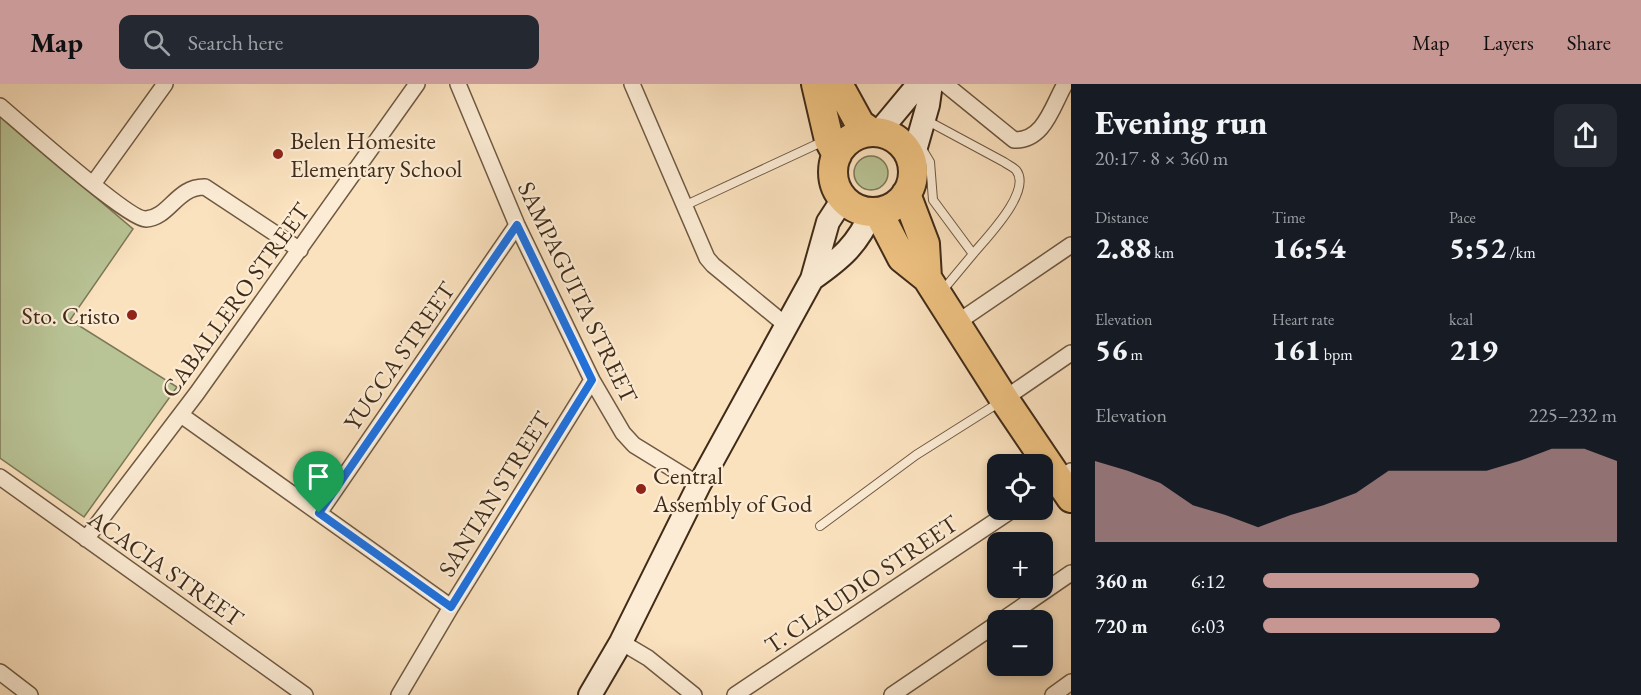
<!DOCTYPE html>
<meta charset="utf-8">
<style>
body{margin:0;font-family:"EB Garamond",serif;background:#242831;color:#f1f3f6;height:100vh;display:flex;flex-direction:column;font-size:22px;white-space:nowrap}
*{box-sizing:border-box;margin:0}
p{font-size:20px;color:#9ea1a6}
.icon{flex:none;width:33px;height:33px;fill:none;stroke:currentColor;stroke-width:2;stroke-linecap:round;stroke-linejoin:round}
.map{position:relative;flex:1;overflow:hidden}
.sheet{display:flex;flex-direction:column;background:#171b24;width:570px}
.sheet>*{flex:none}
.tools{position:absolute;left:987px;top:370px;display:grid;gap:12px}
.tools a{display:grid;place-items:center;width:66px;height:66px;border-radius:12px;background:#171b24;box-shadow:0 3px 9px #0003;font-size:30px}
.pin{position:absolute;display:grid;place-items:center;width:51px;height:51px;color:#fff;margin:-62px -26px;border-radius:50% 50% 50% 0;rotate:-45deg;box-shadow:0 0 6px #0007}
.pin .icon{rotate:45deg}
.round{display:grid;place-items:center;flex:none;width:63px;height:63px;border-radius:12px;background:#242831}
.head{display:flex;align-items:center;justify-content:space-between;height:102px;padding:0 24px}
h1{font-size:33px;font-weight:800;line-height:45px}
.metrics{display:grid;grid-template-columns:repeat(3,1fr);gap:9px;height:102px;padding:6px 24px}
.metrics div{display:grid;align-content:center}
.metrics b{font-size:30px;font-weight:800}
.metrics small{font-size:16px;font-weight:400}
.metrics p{font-size:16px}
.chart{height:168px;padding:12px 24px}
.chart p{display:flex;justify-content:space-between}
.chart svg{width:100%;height:108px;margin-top:6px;fill:#c59692;opacity:.7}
ul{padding:0 24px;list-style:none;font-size:20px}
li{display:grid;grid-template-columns:96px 72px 1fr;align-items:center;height:45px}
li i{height:15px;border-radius:8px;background:#c59692}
header{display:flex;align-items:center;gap:36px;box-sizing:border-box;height:84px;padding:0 30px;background:#c59692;color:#111}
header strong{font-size:28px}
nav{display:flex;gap:33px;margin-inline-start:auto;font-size:21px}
.search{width:420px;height:54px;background:#242831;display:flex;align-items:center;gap:15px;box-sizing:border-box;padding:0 21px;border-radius:12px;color:#9ea1a6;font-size:22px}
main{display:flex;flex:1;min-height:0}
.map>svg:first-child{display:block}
.green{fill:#b9c496;stroke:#7c7857;stroke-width:1.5}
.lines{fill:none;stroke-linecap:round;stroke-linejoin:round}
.lane-casing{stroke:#6f5942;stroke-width:10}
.street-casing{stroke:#6f5942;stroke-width:18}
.secondary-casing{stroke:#402b18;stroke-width:26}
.highway-casing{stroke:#402b18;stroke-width:32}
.lane{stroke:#fcecd5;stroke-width:8}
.street{stroke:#fcecd5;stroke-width:15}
.secondary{stroke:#fcecd5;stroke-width:22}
.highway{stroke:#eec180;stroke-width:28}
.route-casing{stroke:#fff;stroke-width:12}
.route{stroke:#1a73e8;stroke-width:8}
.poi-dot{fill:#8f2418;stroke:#fcecd5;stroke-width:2}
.labels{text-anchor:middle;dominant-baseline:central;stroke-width:4.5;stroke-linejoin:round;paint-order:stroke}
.poi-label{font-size:24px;fill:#402b18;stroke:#fcecd5;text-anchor:start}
.street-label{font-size:24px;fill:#402b18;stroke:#fcecd5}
</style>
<header>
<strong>Map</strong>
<div class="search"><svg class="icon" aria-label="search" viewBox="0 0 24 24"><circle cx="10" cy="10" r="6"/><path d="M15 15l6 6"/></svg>Search here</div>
<nav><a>Map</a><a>Layers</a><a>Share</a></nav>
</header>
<main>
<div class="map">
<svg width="1071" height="611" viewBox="0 0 1071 611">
<rect width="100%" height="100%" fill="#fbe2bf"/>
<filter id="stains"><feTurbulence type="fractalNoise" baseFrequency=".00333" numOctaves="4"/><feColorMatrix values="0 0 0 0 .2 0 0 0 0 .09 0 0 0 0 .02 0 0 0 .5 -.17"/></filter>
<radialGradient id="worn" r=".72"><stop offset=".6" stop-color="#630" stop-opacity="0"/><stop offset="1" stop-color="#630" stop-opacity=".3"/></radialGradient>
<!-- green -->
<path class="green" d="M0,32L133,145L70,236L177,303L84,433L0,374Z
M854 89a17 17 0 1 1 34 0a17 17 0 1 1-34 0Z"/>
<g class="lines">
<defs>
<path id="lane" d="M926,36L1004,78C1008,81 1013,83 1016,86C1033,107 986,154 973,170
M921,63L930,78L933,116L973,170L943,206
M684,122L854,43
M820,442L916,371L1000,318"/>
<path id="street" d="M458,0L517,141L592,296L623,349L634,361L699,401
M632,0L707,174L713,181L787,242
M945,0L1014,56C1044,57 1052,23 1065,0
M0,22C20,39 129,136 146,135C169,134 177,102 205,103L300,166
M93,100L165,0
M955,240L1071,161
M1004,315L1071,269
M181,331L451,523
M0,393L305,611
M1042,406L1071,387
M319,429L517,141
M86,455L197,309L417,0
M1001,537L1071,489
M621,558L648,574L694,611
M0,588L30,611
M399,611L451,523L592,296
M735,611L1012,426
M892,611L998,539
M1053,611L1071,598"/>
<path id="secondary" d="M878,49L913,7L930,0
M912,77L928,21L931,0
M812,195C842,174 857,161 872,128
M590,611L621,558L699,401L812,195L828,138L843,115"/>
<path id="highway" d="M816,0L829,56L837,71
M838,0L860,40L871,48
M833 88a40 40 0 1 1 80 0a40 40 0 1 1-80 0Z
M906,110L925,160L927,194
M878,128L902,174L927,194L1004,315L1071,414"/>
</defs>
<!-- lane casing -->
<use href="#lane" class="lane-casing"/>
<!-- street casing -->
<use href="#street" class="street-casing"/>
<!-- secondary casing -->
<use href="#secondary" class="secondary-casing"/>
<!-- highway casing -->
<use href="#highway" class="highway-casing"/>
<!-- lane -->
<use href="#lane" class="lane"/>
<!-- street -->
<use href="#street" class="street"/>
<!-- secondary -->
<use href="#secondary" class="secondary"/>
<!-- highway -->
<use href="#highway" class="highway"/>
</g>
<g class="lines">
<defs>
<path id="route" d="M517,141L592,296L451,523L319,429Z"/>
</defs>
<!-- route casing -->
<use href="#route" class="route-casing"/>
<!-- route -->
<use href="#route" class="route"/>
</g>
<!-- markers -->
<g class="poi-dot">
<circle cx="278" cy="70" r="6"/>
<circle cx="132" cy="231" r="6"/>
<circle cx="641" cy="405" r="6"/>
</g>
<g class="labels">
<!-- poi labels -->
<g class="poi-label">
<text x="290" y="56">Belen Homesite<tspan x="290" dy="28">Elementary School</tspan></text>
<text x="120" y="231" text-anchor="end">Sto. Cristo</text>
<text x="653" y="391">Central<tspan x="653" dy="28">Assembly of God</tspan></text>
</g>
<!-- street labels -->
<g class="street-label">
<text transform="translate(578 208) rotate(64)">SAMPAGUITA STREET</text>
<text transform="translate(235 216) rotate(-54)">CABALLERO STREET</text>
<text transform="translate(399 272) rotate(-55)">YUCCA STREET</text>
<text transform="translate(494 410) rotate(-58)">SANTAN STREET</text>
<text transform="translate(166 484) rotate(35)">ACACIA STREET</text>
<text transform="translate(861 500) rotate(-34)">T. CLAUDIO STREET</text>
</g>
</g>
<rect width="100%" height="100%" filter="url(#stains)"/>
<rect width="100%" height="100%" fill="url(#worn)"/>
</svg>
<div class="tools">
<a><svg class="icon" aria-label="locate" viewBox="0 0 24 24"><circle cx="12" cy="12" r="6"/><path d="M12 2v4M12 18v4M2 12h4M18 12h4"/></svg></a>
<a>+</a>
<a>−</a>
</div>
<div class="pin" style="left:319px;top:429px;background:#1e9e55"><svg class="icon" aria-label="arrive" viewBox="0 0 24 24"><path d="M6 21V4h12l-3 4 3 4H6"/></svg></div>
</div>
<section class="sheet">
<div class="head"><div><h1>Evening run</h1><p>20:17 · 8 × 360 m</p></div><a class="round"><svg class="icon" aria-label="share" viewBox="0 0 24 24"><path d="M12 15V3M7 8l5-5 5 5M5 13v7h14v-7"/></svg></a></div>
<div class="metrics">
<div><p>Distance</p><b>2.88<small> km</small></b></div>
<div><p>Time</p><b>16:54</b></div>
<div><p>Pace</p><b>5:52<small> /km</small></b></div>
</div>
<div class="metrics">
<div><p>Elevation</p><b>56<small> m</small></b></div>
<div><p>Heart rate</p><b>161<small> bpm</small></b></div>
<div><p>kcal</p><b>219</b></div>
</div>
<div class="chart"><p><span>Elevation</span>225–232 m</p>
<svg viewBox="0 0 160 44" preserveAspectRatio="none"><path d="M0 44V11L10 15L20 20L30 29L40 33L50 38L60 33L70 29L80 24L90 15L100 15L110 15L120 15L130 11L140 6L150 6L160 11V44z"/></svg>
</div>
<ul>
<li><b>360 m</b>6:12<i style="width:61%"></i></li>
<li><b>720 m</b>6:03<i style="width:67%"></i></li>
</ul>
</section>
</main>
